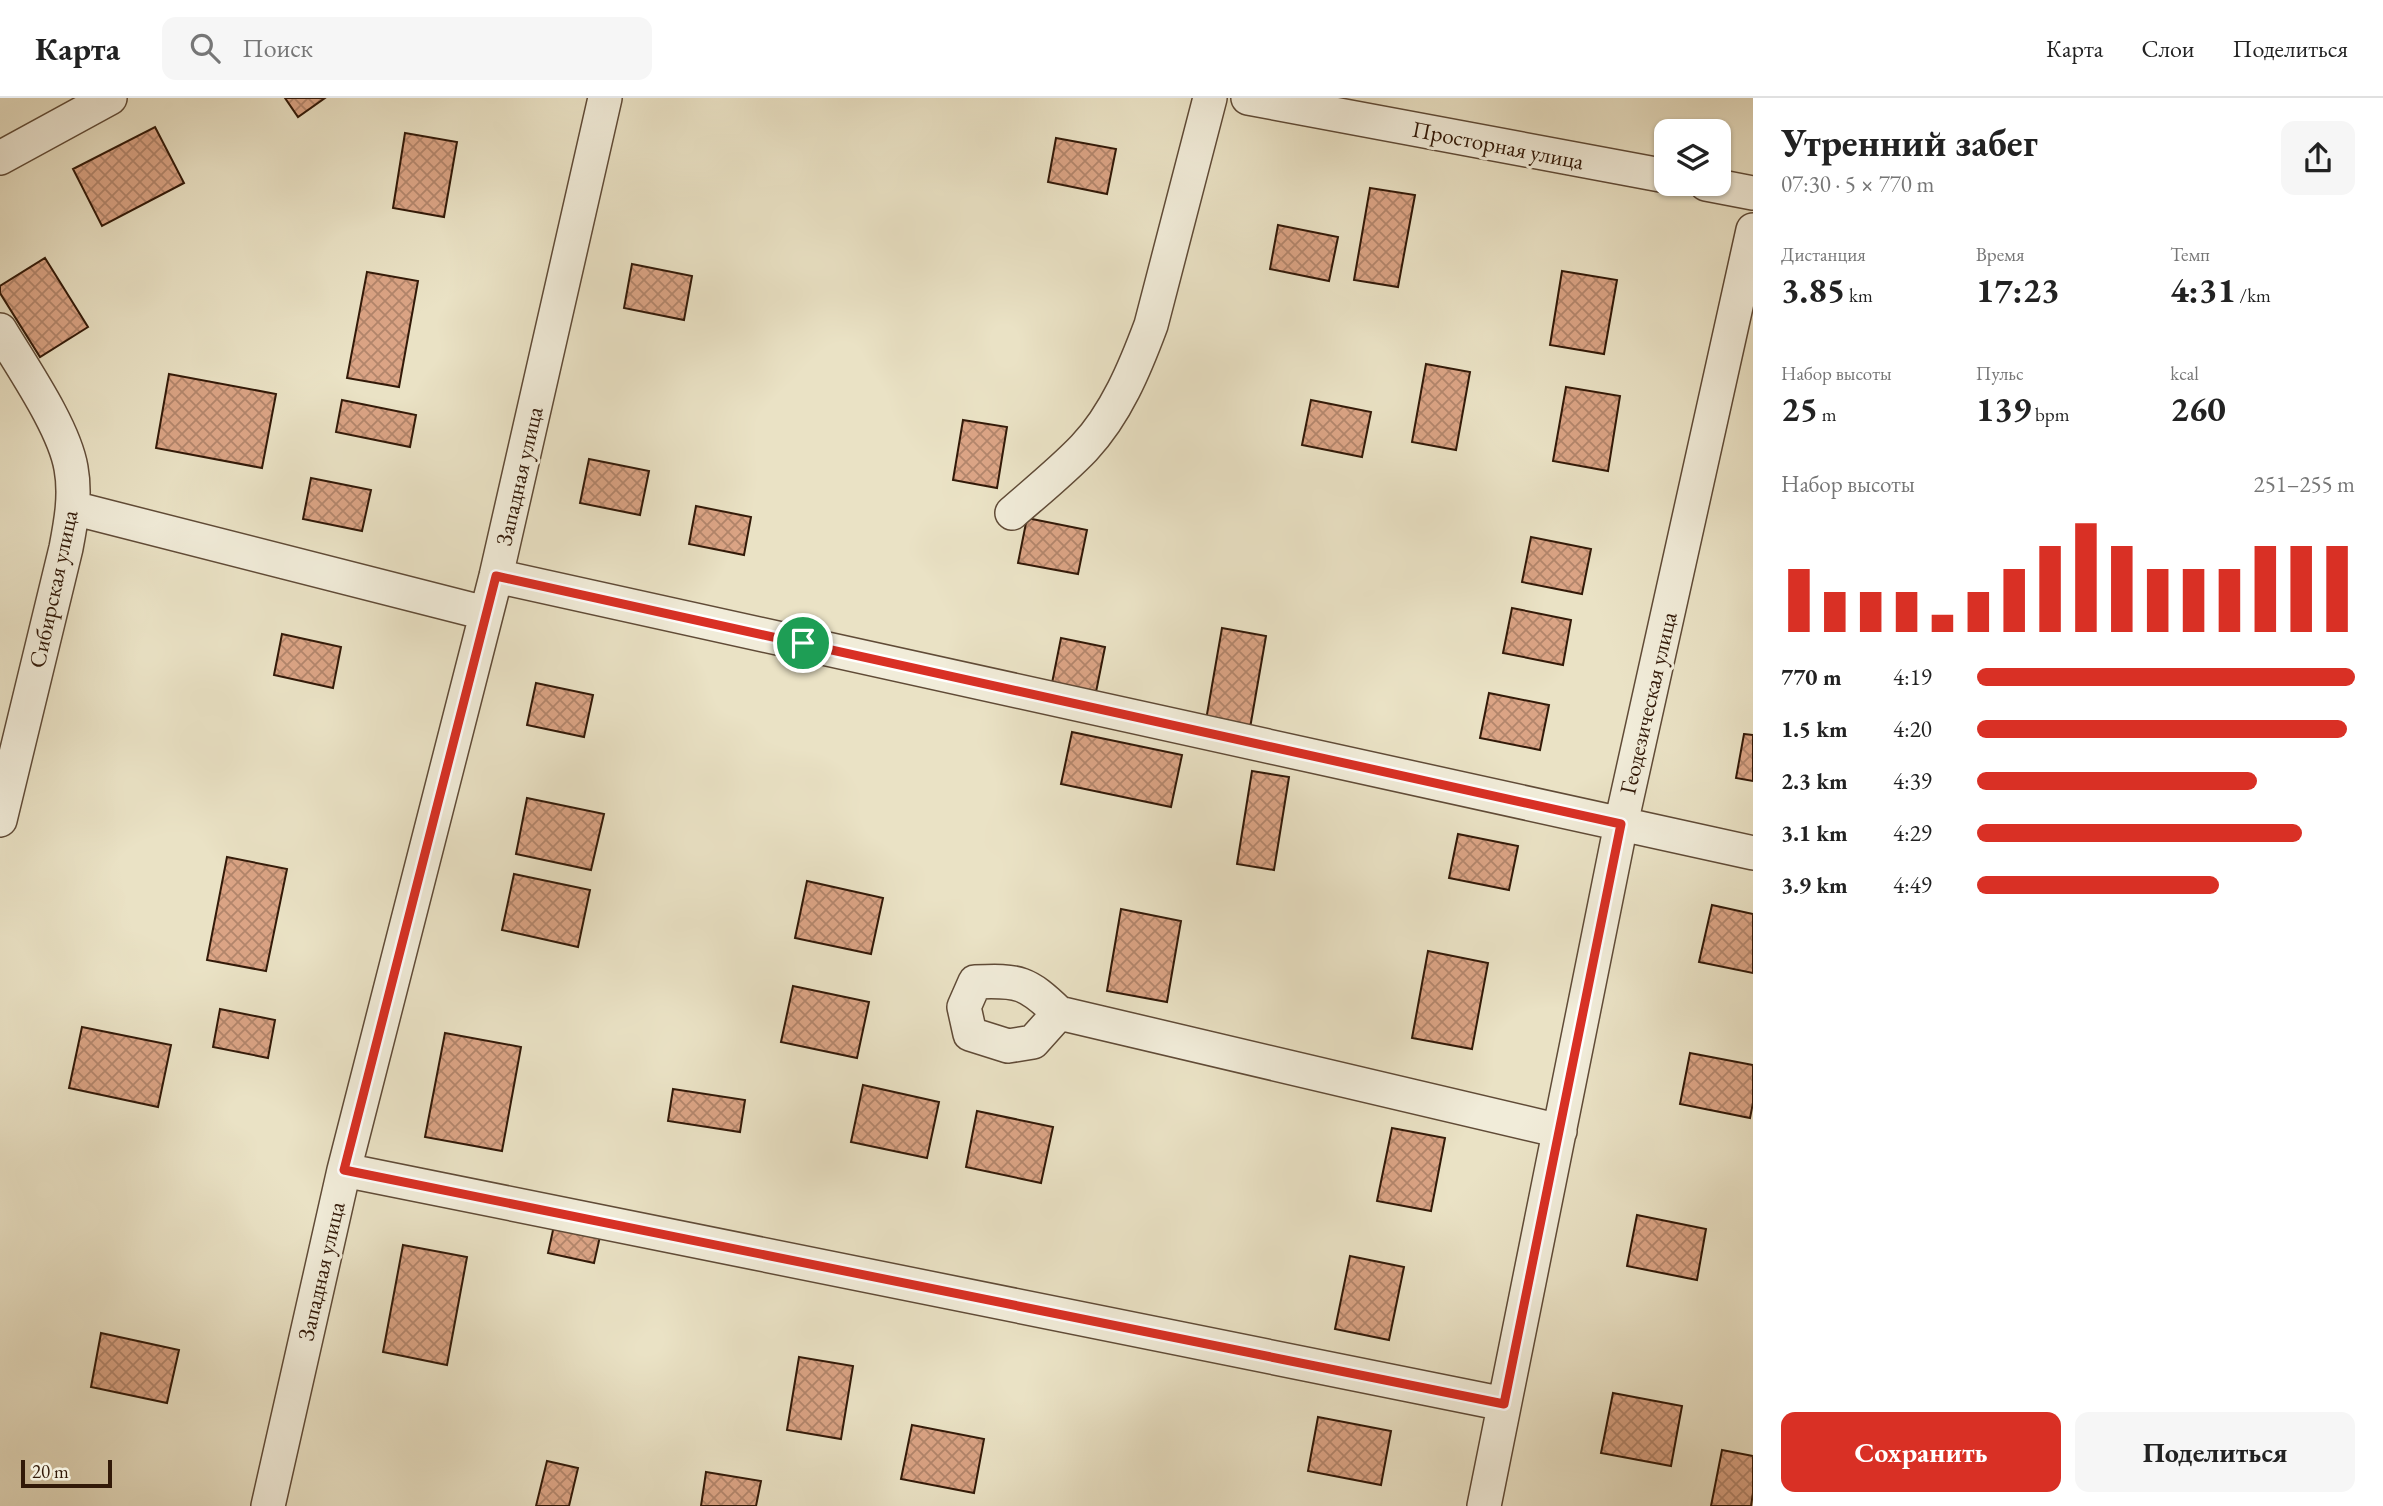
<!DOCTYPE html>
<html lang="ru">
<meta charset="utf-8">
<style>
body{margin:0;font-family:"EB Garamond",serif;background:#f6f6f6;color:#222;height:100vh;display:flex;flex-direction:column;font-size:26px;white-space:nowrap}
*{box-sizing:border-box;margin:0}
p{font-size:23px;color:#767676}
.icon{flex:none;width:38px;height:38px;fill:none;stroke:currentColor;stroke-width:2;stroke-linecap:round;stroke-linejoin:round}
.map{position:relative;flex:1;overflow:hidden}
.drawer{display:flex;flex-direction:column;background:#fff;width:630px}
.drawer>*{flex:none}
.buttons{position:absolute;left:1654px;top:21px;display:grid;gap:14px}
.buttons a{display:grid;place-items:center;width:77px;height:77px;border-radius:14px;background:#fff;box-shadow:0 2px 5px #0004;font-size:35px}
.scale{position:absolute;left:21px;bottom:18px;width:91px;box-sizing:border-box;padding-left:7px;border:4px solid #321908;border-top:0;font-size:19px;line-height:24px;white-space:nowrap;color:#321908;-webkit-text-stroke:5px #f1ecd9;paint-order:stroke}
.pin{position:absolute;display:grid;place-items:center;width:60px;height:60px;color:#fff;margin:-30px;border:4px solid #fff;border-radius:50%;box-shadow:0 2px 7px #0007}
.round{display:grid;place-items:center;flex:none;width:74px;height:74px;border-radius:14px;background:#f6f6f6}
.head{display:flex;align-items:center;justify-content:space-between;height:119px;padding:0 28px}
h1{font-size:38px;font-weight:700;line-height:52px}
.figures{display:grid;grid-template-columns:repeat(3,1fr);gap:10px;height:119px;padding:7px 28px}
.figures div{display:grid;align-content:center}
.figures b{font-size:35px;font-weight:700}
.figures small{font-size:19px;font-weight:400}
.figures p{font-size:19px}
.chart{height:196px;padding:14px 28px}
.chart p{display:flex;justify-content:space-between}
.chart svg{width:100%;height:126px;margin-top:7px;stroke:#d93025;stroke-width:6}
.cta{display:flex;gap:14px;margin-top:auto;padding:14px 28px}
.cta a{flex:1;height:80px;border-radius:14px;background:#d93025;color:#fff;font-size:28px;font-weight:700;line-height:80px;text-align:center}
.cta a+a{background:#f6f6f6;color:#222}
ul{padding:0 28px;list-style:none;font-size:23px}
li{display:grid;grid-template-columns:112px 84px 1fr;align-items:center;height:52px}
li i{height:18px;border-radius:9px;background:#d93025}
header{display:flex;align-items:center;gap:42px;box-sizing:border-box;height:98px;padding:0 35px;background:#fff;border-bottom:2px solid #e0e0e0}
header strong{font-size:33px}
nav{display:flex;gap:38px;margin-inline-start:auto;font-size:24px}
.search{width:490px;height:63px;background:#f6f6f6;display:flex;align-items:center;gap:18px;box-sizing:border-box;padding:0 24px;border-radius:14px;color:#767676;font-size:26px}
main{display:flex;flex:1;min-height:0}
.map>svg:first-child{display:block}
.building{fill:url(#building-cross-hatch);stroke:#321908;stroke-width:2}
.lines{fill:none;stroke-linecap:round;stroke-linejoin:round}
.minor-casing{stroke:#604b37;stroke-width:36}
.minor{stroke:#f1ecd9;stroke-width:33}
.route-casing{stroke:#fff;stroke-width:14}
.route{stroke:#d93025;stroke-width:9}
.labels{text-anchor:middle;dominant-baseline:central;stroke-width:6;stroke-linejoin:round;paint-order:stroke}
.street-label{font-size:23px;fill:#321908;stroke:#f1ecd9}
</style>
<header>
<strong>Карта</strong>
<div class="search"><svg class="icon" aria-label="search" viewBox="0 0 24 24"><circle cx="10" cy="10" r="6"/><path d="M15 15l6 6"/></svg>Поиск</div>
<nav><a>Карта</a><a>Слои</a><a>Поделиться</a></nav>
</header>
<main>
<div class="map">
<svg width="1753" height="1408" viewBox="0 0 1753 1408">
<defs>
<pattern id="building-cross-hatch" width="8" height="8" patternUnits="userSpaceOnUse" patternTransform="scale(1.75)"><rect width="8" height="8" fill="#dba485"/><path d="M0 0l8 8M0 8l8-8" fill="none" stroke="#b2856b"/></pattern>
</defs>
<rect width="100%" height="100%" fill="#eae2c5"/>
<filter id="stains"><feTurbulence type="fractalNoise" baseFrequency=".00286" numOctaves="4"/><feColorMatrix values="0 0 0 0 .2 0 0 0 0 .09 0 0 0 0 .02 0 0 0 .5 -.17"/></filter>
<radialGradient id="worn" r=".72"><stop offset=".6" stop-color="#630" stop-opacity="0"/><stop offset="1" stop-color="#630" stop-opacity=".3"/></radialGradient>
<!-- building -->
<path class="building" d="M285,0H325L298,19Z
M155,29L184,85L102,128L73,71Z
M405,35L457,44L444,119L393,110Z
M1056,40L1116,51L1107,96L1048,84Z
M1370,90L1415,97L1398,189L1354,182Z
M1278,127L1338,139L1329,183L1270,171Z
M45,160L88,229L40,259L0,195V188Z
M632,166L692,178L684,222L624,210Z
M1562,173L1617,182L1604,256L1550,247Z
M367,174L418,183L399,289L347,280Z
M1426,266L1470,274L1456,352L1412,344Z
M169,276L276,296L262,370L156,350Z
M1566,289L1620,298L1608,373L1553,363Z
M342,302L416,317L410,349L336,334Z
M1311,302L1371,314L1362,359L1302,347Z
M963,322L1007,329L997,390L953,382Z
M589,361L649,373L640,417L580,405Z
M311,380L371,392L362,433L303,421Z
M696,408L751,419L744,457L689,446Z
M1027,420L1087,432L1078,476L1018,465Z
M1531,439L1591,451L1582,496L1522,484Z
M1512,510L1571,522L1563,567L1503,555Z
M1222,530L1266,538L1250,630L1206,622Z
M282,536L341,549L333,590L274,577Z
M1061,540L1105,549L1093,609L1049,600Z
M536,585L593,597L584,639L527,627Z
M1489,595L1549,607L1540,652L1480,640Z
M1072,634L1182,657L1171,709L1061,686Z
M1744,636L1753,637V683L1736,680Z
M1252,673L1289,679L1274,772L1237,766Z
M527,700L604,716L591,772L516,756Z
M1458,736L1518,748L1509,792L1449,780Z
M227,759L287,771L266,873L207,862Z
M514,776L590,792L578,849L502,832Z
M807,783L883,800L871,856L795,840Z
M1712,807L1753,816V875L1699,864Z
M1121,811L1181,823L1167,904L1107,893Z
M1428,853L1488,865L1472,951L1412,940Z
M793,888L869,904L857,960L781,944Z
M220,911L275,922L268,960L213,949Z
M82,929L171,947L158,1009L69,990Z
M445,935L521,949L502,1053L425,1039Z
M1690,955L1753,967V1005L1750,1020L1680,1006Z
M863,987L939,1004L927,1060L851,1044Z
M673,991L745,1002L740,1034L668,1023Z
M977,1013L1053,1029L1041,1085L966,1069Z
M1392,1030L1445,1040L1431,1113L1377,1103Z
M1637,1117L1706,1131L1697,1182L1627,1168Z
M555,1123L601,1134L594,1165L548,1155Z
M403,1147L467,1159L447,1267L383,1254Z
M1350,1158L1404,1169L1389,1242L1335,1231Z
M101,1235L179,1252L167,1305L91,1289Z
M799,1259L853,1268L841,1341L787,1332Z
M1613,1295L1682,1308L1671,1368L1601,1355Z
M1318,1319L1391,1333L1381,1387L1308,1373Z
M912,1327L984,1341L974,1395L901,1381Z
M1722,1352L1753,1358V1395L1751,1408H1711Z
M547,1363L578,1370L569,1408H536Z
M706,1374L761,1383L756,1408H701Z"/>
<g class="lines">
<defs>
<path id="minor" d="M1248,0L1666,78
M0,60L110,0
M1706,86L1753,95
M0,232C22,269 64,329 71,370C76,397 71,424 66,450L0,722
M73,410L485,515
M1012,415C1036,394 1062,373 1084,350C1116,316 1135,270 1151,227L1210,0
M496,478L1753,755
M1059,915C1027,884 1019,882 975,884L964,909L970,936L1008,948L1033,944L1059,915L1560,1033
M344,1072L1504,1306
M268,1408L344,1072L496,478L605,0
M1484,1408L1621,726L1753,132"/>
</defs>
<!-- minor casing -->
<use href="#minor" class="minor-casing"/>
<!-- minor -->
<use href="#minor" class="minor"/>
</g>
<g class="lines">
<defs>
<path id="route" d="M496,478L1621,726L1504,1306L344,1072Z"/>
</defs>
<!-- route casing -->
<use href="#route" class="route-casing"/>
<!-- route -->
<use href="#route" class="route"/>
</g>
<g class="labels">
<!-- street labels -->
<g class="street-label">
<text transform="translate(1498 47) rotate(11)">Просторная улица</text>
<text transform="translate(519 378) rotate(-77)">Западная улица</text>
<text transform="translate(53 491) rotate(-78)">Сибирская улица</text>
<text transform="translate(1648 605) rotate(-77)">Геодезическая улица</text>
<text transform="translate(321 1173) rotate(-77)">Западная улица</text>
</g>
</g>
<rect width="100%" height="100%" filter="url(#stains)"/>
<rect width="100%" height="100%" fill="url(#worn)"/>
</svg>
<div class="buttons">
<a><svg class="icon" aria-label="layers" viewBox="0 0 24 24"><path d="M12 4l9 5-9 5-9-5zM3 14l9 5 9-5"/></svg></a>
</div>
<div class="scale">20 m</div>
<div class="pin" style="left:803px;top:545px;background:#1e9e55"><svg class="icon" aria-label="arrive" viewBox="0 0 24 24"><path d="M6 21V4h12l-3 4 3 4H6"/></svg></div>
</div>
<section class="drawer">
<div class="head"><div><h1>Утренний забег</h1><p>07:30 · 5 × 770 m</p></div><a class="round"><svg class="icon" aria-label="share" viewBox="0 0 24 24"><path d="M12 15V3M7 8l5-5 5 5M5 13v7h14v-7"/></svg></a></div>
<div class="figures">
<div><p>Дистанция</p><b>3.85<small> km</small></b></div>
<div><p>Время</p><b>17:23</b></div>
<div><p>Темп</p><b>4:31<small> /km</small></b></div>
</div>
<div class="figures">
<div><p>Набор высоты</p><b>25<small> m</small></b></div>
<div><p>Пульс</p><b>139<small> bpm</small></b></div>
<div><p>kcal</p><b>260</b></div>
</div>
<div class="chart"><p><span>Набор высоты</span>251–255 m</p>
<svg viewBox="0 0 160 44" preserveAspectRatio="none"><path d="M5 44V22M15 44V30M25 44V30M35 44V30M45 44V38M55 44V30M65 44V22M75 44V14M85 44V6M95 44V14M105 44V22M115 44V22M125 44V22M135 44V14M145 44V14M155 44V14"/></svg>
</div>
<ul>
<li><b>770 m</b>4:19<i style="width:100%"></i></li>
<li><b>1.5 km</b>4:20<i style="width:98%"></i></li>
<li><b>2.3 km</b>4:39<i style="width:74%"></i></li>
<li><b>3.1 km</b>4:29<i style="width:86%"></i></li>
<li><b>3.9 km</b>4:49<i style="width:64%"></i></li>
</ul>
<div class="cta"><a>Сохранить</a><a>Поделиться</a></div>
</section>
</main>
